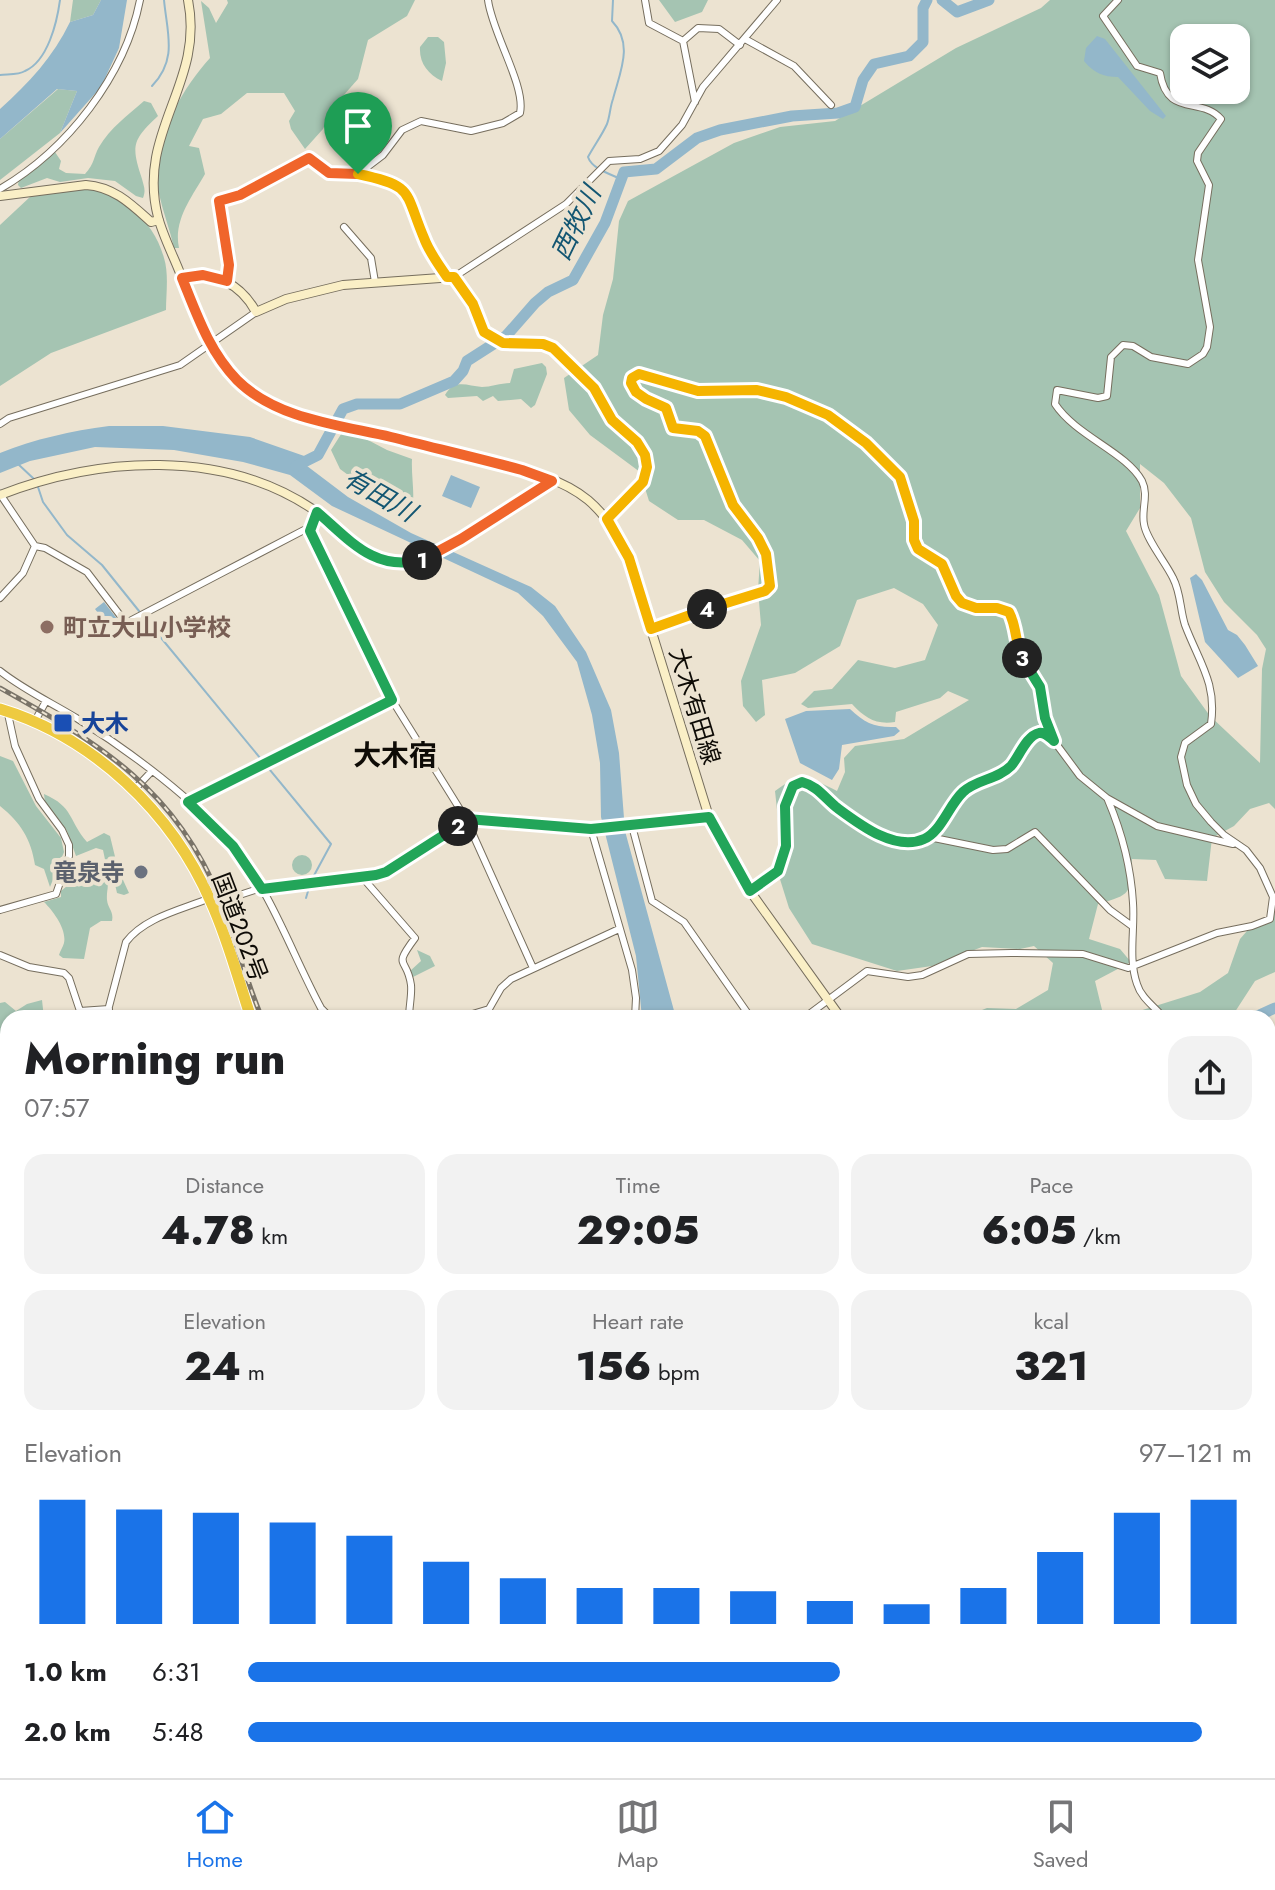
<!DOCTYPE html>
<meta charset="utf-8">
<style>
body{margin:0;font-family:Jost,"Noto Sans JP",sans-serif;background:#f2f2f2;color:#202124;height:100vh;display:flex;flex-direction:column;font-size:30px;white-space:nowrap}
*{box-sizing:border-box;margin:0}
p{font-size:26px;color:#757577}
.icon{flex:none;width:44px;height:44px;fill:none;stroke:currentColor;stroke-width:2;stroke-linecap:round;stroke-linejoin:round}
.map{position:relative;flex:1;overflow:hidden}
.side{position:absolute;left:0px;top:1010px;width:1276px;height:768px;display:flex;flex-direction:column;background:#fff;border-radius:24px 24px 0 0;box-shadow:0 2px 6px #0004}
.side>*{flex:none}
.fabs{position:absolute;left:1170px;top:24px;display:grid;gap:16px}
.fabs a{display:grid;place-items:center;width:80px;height:80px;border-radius:16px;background:#fff;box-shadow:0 2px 6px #0004;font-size:40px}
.pin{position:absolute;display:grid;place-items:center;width:68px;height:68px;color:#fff;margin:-82px -34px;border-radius:50% 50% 50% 0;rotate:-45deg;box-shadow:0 0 8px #0007}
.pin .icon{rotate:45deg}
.km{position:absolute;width:40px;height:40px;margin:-20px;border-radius:50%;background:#222;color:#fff;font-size:22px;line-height:40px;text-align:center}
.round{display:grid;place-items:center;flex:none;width:84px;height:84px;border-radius:24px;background:#f2f2f2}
.head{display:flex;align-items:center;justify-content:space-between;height:136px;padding:0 24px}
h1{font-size:44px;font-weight:800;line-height:60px}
.metrics{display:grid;grid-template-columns:repeat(3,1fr);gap:12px;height:136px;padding:8px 24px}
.metrics div{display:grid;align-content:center;border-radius:20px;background:#f2f2f2;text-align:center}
.metrics b{font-size:40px;font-weight:800}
.metrics small{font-size:22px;font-weight:400}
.metrics p{font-size:22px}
.chart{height:224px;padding:16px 24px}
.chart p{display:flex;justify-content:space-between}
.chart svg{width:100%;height:144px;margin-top:8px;stroke:#1a73e8;stroke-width:6}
ul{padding:0 24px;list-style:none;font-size:26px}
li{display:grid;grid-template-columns:128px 96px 1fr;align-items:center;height:60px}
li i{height:20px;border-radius:10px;background:#1a73e8}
.tabs{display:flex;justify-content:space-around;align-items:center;height:112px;border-top:2px solid #e0e0e0;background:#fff;font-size:22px;color:#757577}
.tabs a{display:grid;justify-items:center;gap:4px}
.tabs .selected{color:#1a73e8}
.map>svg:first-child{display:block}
.green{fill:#a5c4b2;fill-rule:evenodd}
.water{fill:#93b7ca}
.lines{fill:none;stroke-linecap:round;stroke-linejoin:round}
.stream{stroke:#93b7ca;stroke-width:2}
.river{stroke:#93b7ca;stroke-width:11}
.street-casing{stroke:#766e5e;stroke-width:8}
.secondary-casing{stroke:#766e5e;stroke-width:10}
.highway-casing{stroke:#fff;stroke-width:13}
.street{stroke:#fff;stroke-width:6}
.secondary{stroke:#faefc6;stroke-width:8}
.highway{stroke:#eeca40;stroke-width:11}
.rail-casing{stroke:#797368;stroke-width:5}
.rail{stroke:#ece3d1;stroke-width:2;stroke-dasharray:6;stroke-linecap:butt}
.split-1-casing{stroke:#fff;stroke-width:16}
.split-2-casing{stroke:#fff;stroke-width:16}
.split-3-casing{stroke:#fff;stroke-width:16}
.split-4-casing{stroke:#fff;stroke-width:16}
.split-5-casing{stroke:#fff;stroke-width:16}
.split-1{stroke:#f0652b;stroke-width:10}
.split-2{stroke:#22a559;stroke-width:10}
.split-3{stroke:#22a559;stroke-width:10}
.split-4{stroke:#f5b400;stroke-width:10}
.split-5{stroke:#f5b400;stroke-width:10}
.education-dot{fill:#8d6e63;stroke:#ece3d1;stroke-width:3}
.transit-dot{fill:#1a4fb4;stroke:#ece3d1;stroke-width:3}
.worship-dot{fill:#6b7280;stroke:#ece3d1;stroke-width:3}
.labels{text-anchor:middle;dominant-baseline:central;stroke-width:8;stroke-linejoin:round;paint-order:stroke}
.education-label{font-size:24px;font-weight:bold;fill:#785e54;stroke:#ece3d1;text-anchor:start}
.street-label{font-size:24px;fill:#0e0b06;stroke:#ece3d1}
.transit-label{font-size:24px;font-weight:bold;fill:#164399;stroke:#ece3d1;text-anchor:start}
.worship-label{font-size:24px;font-weight:bold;fill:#5b616d;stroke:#ece3d1;text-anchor:end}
.water-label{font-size:26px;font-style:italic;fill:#135672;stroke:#ece3d1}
.quarter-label{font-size:28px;font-weight:bold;fill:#0e0b06;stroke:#ece3d1}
</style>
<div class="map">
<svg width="1275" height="1778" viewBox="0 0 1275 1778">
<rect width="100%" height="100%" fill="#ece3d1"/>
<!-- green -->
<path class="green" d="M73,0H101L93,15L70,22Z
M227,0H415L407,16L368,40L358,79L335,105L323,129L305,149L291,129L289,121L295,111L284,93H247L221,114L203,119L189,146L199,148L205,174C192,197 173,220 179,248H174C170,230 163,212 159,194C148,147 180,91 210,58L201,1L209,8L216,23L228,3Z
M659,0H708L702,12L675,22Z
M1050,0H1275V809L1269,803L1250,809L1234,826L1212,838L1207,881L1165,879L1156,860L1132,859C1130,895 1132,894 1098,904L1089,939L1120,949L1131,962L1095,981L1104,1018H911L922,1013L967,1016L987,1008L1016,1009L1048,990L1053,963L1034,946L1020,949L982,947L932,966L897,971L812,944L789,908L779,876V828L775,791C801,771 810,777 837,791L845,772L844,758L855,746L904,739L969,700L948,691L940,698L896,712L895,722C876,725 865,718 852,704L808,708L801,704L814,691L832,689L858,660L895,668L925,660L938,625L923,604L894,588L857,600L840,646L795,673L762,680L765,715L756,722L743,706L741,681L761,625L758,590L760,561L742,540L704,520H678L649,501L640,472L590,435L569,410L564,378L598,355L603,315L613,279L619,221L628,201L734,143L780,127L835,121L956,48L1041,8ZM1184,38H1236V90H1184ZM1140,464L1164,483L1191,518L1205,572L1224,602L1257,635L1266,649L1262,669L1260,763L1210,716L1181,676L1159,595L1126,531L1140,508Z
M428,37H438L444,42L446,63L442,81C428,74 419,63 420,47Z
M58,89L77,91L60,133L0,180V139Z
M144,101L151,103L158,116C132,140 131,146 142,179C144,187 146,190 143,198L136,196L115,181L88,178L60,182L47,178L21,188L18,185L19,179L49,154L55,152L61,161L59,169L66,173L85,174C95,163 93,158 99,147C110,128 128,115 144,101Z
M82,187C120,192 154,220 164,258C169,274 166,294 166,310L51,353L0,386V225L31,196Z
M542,363L546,367L547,374L535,405L531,408L521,399L498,401L493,396L483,401L477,396L448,398L445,395C455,378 467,386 482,387C490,387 501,383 510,383L514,369Z
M345,428L387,450L412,459C411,478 416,496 411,513L401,514L340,469L331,450Z
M0,756L13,761L36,806L61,838L64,852L50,887L44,869L35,865C31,839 21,823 0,806Z
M44,794C74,807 68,820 87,842L104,833L110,836L118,869L129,893L124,895L117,893L114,880L107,869L103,850L96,848L76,856L67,831L45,802Z
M292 865a10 10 0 1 1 20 0a10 10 0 1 1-20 0Z
M95,872L101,873C112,886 106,886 107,900C108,909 114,911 112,921H101L90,928L84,959L63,958L59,955C60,951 63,947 64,943C67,929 53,911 44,902L61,897V891L67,886H81Z
M1275,905V972L1255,981L1231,1018H1117L1200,992L1228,973L1240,939L1247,931L1273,921Z
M417,950L430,956L435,966L413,977L410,971L421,961Z
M42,1000L44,1018H8V1080L0,1082V1003L5,1002L16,1011L27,1004Z
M1268,1479H1275V1778H1025L1031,1770H1268Z
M8,1669V1769L0,1775V1671Z"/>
<!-- water -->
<path class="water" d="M101,0H127L119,48L101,87L60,133L77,91L57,89L0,139V109C29,83 53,57 70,22L93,15Z
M1097,36L1105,39L1166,116L1163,119L1150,111L1118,77C1103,77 1094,73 1084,61L1086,48Z
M109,426H163L250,437L310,458L307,466L348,497L411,533L531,587L555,606L586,652L611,710L619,753L625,831L676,1018H642L636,956L601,817L600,763L592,715L577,662L543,616L518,593L332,506L290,475L243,462L174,450L95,447L30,461L0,473V453C35,439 71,431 109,426Z
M451,475L480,487L471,508L442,496Z
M1196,574L1202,580L1228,630L1237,635L1245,645L1258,666L1238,678L1205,642L1190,578Z
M104,602L118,620L108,627L95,609Z
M850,709C865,723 875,728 896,727L900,731L894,736L842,745L839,769L832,780L800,763L785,719L806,711Z"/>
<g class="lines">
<!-- stream -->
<path class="stream" d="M613,0L612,21C634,44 620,72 613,99C610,107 610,116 607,124C602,135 594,146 588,157C592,169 610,174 621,179
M0,75C7,74 19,75 25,71C48,61 57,22 60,0
M152,86C178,59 167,33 164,0
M18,464L34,479
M37,484L43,502L67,535L102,565L139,611
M143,616L331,844L311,881L306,898"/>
<!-- river -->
<path class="river" d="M942,0L957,12L989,0
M296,466L318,455L343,409L357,404H400L454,381L463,371L467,361L506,336L535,303L548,292L573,280L605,223L624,172L656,169L697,138L720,130L792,116L838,113L855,107L863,80L874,64L909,56L923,42V8L927,0
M1253,1018L1275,1008
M1268,1235L1275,1231
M0,1654L8,1657"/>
<defs>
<path id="street" d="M645,0L649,23L683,41L695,102
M745,39L794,66L831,105
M683,41L698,28L719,29L740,45
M0,189C67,150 125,76 140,0
M344,227L371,258L375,282
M447,277C439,265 429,252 424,239C404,191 415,187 358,174L383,155L402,130L421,121L471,131L503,123L520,113C526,86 492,33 488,0
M454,277L566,204L609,161L640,159L659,151L682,125L703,87L777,0
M227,281L229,265L219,201L240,195L309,158L329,173L358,174
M0,424L9,418L180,365L256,312
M0,494L35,546L45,548L87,572L126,623L304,530L310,531
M317,512L310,531L392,700L466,819L533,968
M0,598L23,573L35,546
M651,629L690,614L765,591L770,586L771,580L766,554L758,538L733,505L705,436L698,431L673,428L666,408L646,399L636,392L631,383L632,378L639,374L653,377L698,391L757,390L786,397L828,415L866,443L900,477L914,521V540L918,549L942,564L956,596L962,603L976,608H997L1009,612L1016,625L1018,650L1040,687L1045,718L1054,741L1080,776L1107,798L1157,826L1233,844
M0,671C24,690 52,703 78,719C128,750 197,801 234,847C272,894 292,954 321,1008L331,1018
M35,721L46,701
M133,791L151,772
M1108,800C1122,833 1131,867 1133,903C1135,930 1128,958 1137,984C1141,998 1155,1007 1164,1018
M188,802L392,700
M632,826L652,901L684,922L751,1018
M591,829L632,970L636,998L635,1018
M929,837L993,850L1007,849L1035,832L1110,910L1132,926
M362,877L415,938C392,969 407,956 411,985C412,995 409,1007 409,1018
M262,889L376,875L386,872L467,819L591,829L709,817
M750,891C758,885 770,879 776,872C793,854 780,812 793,786L802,782C820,787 843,812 862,824C880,835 908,854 930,837C943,826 950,805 963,792C974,782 990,783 1001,774C1015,764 1021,748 1032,736L1046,734L1051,739
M212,904L261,888
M0,910L56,894L69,856V845L62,830L39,799L15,746L8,714
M0,955L29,967L64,973L69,978L80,1011L109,1009
M106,1018L126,942C145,917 181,910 210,898
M459,1018L489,1009L501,988L511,979L619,929
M804,1018L867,971L908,977L922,975L968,954L1011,953L1083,954L1128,968L1217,933L1252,926L1270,919L1273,897L1260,868L1246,850L1224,835L1211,822L1196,804L1187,785L1181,757L1185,743L1211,724C1217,683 1199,662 1185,625C1180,610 1181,593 1173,578C1166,563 1146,539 1144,524C1141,510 1149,495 1142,481C1126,452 1076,436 1055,404L1057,390L1098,398L1107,396L1111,357L1123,345L1133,346L1151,357L1188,364L1203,354L1207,347L1210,327L1198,260L1209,185L1197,161L1198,153L1221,119C1201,96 1167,118 1160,73L1137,66L1103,16L1118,0
M0,1137L8,1130
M0,1290L8,1284
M1268,1296L1275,1311
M1268,1374L1275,1373
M0,1471L8,1467
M1268,1478L1275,1477
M542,1770L547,1778
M620,1770L623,1778
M688,1770L695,1778
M916,1770L923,1778
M997,1770L998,1778
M225,1778L237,1770
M308,1778L315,1770
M714,1778L727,1770"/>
<path id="secondary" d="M188,0C205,84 136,131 158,217C163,236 173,255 180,273C197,315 210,357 245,387C272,410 307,417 340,425C387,436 434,447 481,459C516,468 559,476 588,500C607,516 619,536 629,558L709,817L750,891L841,1018
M0,196L86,185C114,187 131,204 151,222L159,220
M182,278C214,270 241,284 256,312L286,299L343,285L454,277L473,304L479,324L488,336L503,343L543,344L553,348L594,388L612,420L637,442L645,455L647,467L643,482L607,519
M0,495C98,457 223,448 314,510C339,527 361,561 393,564C429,568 520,503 552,481
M1268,1108L1275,1103
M0,1240L8,1252
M387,1770L395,1778
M463,1778L474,1770
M1016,1778L1021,1770"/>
<path id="highway" d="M0,709C93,737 172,812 211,902C228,939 238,979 251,1018
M518,1770L523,1778"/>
</defs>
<!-- street casing -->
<use href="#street" class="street-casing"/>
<!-- secondary casing -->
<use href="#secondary" class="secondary-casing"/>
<!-- highway casing -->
<use href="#highway" class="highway-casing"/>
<!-- street -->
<use href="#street" class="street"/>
<!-- secondary -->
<use href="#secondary" class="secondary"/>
<!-- highway -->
<use href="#highway" class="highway"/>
<defs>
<path id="rail" d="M0,688C102,745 176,789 222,903C237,941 246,981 262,1018
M536,1770L540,1778"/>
</defs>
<!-- rail casing -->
<use href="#rail" class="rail-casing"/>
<!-- rail -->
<use href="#rail" class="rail"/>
</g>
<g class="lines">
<defs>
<path id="split-1" d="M358,174L329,173L309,158L240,195L219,201L229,265L227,281L203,275L182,278C197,315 209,351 237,380C276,419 340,425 391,437C434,448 478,458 522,470L552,481L461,539L422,560"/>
<path id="split-2" d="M422,560C374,572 350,540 317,512L310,531L392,700L188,802L233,846L262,889L376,875L386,872L458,826"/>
<path id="split-3" d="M458,826L467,819L591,829L709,817L750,891L778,871L786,846L785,806L793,786L802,782C817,786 824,797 836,807C859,824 895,852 924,839C941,832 949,805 963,792C977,779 997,780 1011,766C1019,757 1026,736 1039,733C1045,732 1049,737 1054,741L1045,718L1040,687L1022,658"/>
<path id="split-4" d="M707,609L765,591L770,586L766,554L758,538L733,505L705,436L698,431L673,428L666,408L646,399L636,392L631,383L632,378L639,374L698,391L757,390L786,397L828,415L866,443L900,477L914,521V540L918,549L942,564L956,596L962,603L976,608H997L1009,612C1017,627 1015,643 1022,658"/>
<path id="split-5" d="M358,174C415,186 404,191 424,238C429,252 439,265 447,277H454L473,304L484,332L503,343L543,344L553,348L594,388L612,420L637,442L645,455L647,467L643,482L607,519L629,558L651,629L707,609"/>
</defs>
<!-- split-1 casing -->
<use href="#split-1" class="split-1-casing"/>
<!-- split-2 casing -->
<use href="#split-2" class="split-2-casing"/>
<!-- split-3 casing -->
<use href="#split-3" class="split-3-casing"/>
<!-- split-4 casing -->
<use href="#split-4" class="split-4-casing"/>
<!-- split-5 casing -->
<use href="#split-5" class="split-5-casing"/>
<!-- split-1 -->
<use href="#split-1" class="split-1"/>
<!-- split-2 -->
<use href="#split-2" class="split-2"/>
<!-- split-3 -->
<use href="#split-3" class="split-3"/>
<!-- split-4 -->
<use href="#split-4" class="split-4"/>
<!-- split-5 -->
<use href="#split-5" class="split-5"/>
</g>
<!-- markers -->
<circle class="education-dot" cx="47" cy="627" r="8"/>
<rect class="transit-dot" x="53" y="713" width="20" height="20" rx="4"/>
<circle class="worship-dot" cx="141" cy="872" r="8"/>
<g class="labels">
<!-- education labels -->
<g class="education-label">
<text x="63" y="627">町立大山小学校</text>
</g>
<!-- street labels -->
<g class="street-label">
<text transform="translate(695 706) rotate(73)">大木有田線</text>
<text transform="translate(240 927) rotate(69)">国道202号</text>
</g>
<!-- transit labels -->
<g class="transit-label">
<text x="81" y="723">大木</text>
</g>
<!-- worship labels -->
<g class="worship-label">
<text x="125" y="872">竜泉寺</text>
</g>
<!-- water labels -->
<g class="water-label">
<text transform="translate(576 223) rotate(-64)">西牧川</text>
<text transform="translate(380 495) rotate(30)">有田川</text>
</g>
<!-- quarter labels -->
<g class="quarter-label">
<text x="395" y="755">大木宿</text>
</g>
</g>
</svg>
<div class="fabs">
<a><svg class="icon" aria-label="layers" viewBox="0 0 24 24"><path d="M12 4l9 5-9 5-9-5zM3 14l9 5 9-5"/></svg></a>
</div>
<div class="pin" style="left:358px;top:174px;background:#1e9e55"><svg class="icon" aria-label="arrive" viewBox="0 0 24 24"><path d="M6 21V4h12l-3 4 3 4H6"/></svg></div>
<b class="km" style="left:422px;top:560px">1</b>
<b class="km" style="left:458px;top:826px">2</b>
<b class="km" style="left:1022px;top:658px">3</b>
<b class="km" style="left:707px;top:609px">4</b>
<section class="side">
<div class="head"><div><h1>Morning run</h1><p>07:57</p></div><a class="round"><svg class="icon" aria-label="share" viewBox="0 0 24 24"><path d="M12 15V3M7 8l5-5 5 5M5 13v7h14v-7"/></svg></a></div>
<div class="metrics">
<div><p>Distance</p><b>4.78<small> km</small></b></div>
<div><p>Time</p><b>29:05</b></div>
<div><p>Pace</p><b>6:05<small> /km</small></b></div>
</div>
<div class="metrics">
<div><p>Elevation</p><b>24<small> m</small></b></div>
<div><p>Heart rate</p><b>156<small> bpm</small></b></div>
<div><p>kcal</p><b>321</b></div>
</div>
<div class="chart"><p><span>Elevation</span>97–121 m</p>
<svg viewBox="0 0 160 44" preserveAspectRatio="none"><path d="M5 44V6M15 44V9M25 44V10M35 44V13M45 44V17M55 44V25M65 44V30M75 44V33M85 44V33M95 44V34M105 44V37M115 44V38M125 44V33M135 44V22M145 44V10M155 44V6"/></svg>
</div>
<ul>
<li><b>1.0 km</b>6:31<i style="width:59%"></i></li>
<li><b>2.0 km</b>5:48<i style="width:95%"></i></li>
</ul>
</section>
</div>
<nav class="tabs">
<a class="selected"><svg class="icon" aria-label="home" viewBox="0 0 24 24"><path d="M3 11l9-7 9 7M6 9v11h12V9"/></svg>Home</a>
<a><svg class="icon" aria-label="map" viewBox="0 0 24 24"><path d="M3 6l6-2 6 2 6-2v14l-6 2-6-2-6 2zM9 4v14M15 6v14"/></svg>Map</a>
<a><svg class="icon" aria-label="saved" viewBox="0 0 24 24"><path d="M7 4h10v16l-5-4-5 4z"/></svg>Saved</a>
</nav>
